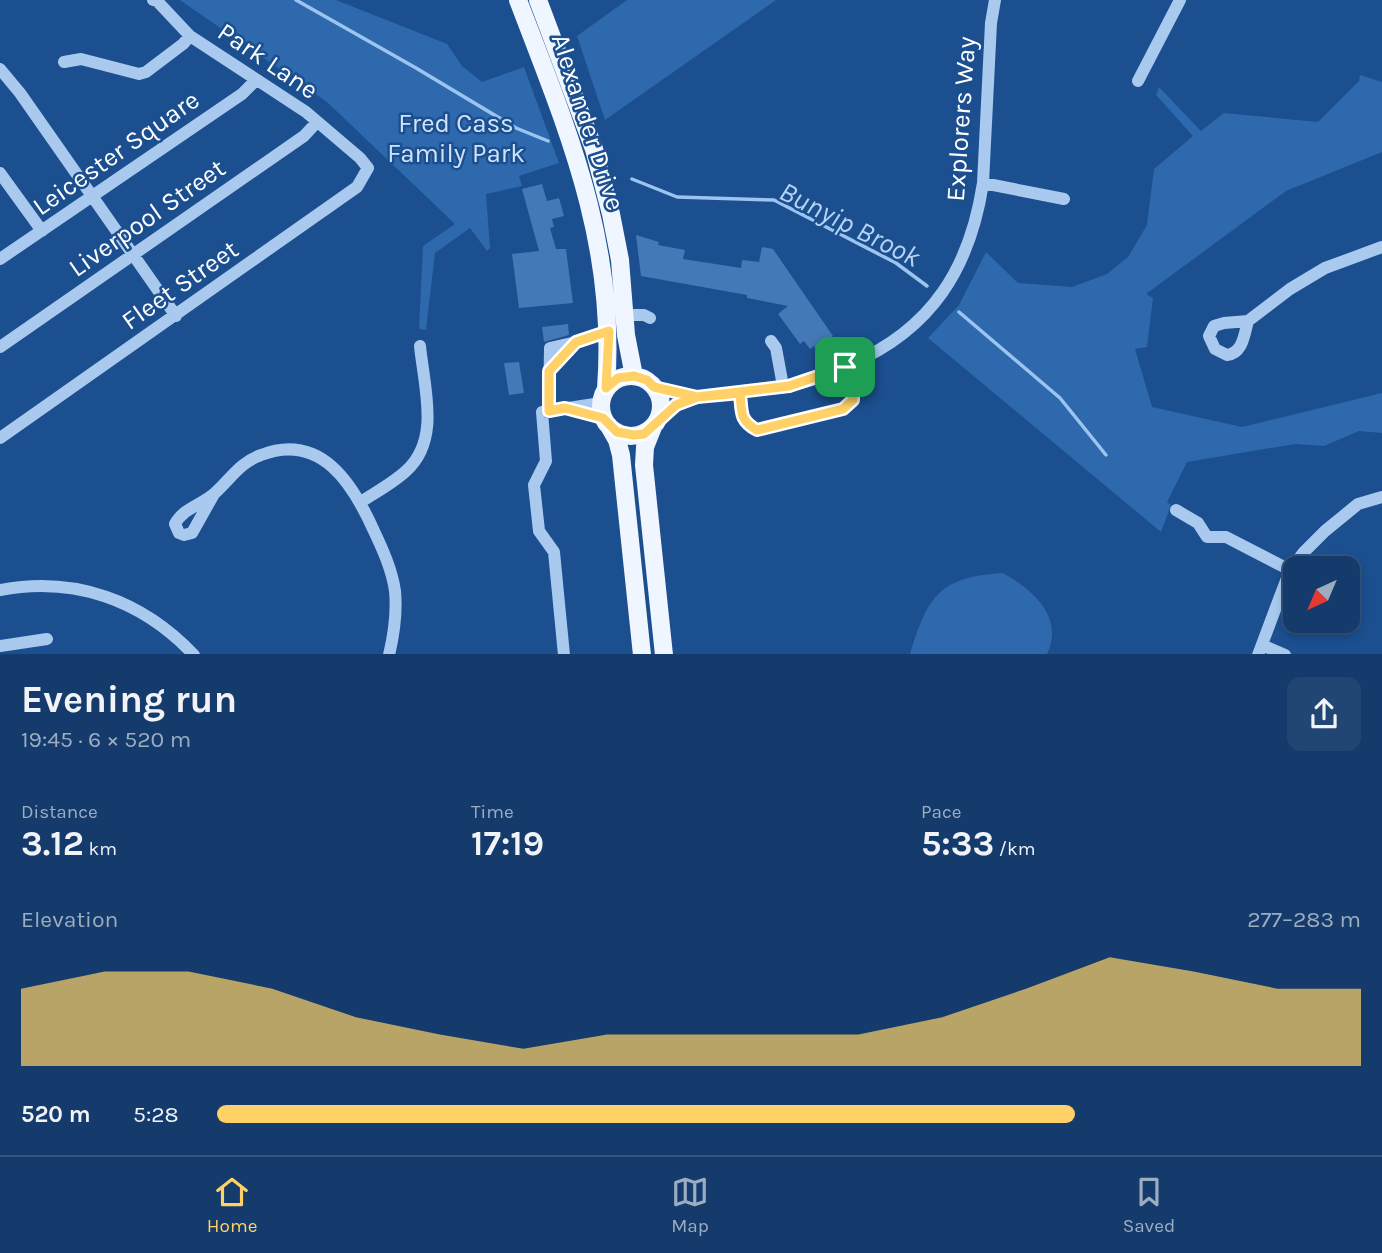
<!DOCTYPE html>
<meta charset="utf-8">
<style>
body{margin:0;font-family:Karla,sans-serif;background:#214673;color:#f1f3f6;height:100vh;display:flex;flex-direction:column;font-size:26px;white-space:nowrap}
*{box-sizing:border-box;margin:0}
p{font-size:23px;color:#9dadc1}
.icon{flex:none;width:38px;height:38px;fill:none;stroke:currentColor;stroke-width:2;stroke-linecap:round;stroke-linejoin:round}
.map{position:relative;height:654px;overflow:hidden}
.details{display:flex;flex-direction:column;background:#143b6b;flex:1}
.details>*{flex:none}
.needle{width:46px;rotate:224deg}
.buttons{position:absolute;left:1283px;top:556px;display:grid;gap:14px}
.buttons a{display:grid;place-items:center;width:77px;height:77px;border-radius:14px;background:#143b6b;box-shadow:0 4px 10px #0003,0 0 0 2px #33557e;font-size:35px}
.pin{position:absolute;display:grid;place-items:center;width:60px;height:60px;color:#fff;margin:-30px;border-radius:14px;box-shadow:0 4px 10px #0006}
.round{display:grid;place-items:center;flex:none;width:74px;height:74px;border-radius:14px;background:#214673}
.headline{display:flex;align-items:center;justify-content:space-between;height:119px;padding:0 21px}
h1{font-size:38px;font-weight:700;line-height:52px}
.metrics{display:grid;grid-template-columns:repeat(3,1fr);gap:10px;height:119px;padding:7px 21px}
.metrics div{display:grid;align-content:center}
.metrics b{font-size:35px;font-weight:700}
.metrics small{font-size:19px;font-weight:400}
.metrics p{font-size:19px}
.chart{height:196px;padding:14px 21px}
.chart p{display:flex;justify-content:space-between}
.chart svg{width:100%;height:126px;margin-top:7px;fill:#ffd166;opacity:.7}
ul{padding:0 21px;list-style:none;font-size:23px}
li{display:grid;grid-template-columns:112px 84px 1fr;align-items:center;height:52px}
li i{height:18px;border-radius:9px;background:#ffd166}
.tab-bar{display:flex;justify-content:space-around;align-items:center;height:98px;border-top:2px solid #33557e;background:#143b6b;font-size:19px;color:#9dadc1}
.tab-bar a{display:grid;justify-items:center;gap:4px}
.tab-bar .selected{color:#ffd166}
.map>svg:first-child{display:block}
.green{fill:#2e69ad}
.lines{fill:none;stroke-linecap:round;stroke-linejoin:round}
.stream{stroke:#9cc4f0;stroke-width:3.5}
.building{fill:#4478b7}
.minor{stroke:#a9c9ee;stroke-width:12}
.major{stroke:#f0f6ff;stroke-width:18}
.route-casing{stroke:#fff;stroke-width:14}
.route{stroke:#ffd166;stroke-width:9}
.labels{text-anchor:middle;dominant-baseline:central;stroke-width:5;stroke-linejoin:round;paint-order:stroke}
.street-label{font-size:26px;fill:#fff;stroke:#1b4f8f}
.park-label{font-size:26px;fill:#cfe3fa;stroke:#1b4f8f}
.water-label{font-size:28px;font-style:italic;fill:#b5d3f5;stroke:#1b4f8f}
</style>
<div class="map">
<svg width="1382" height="655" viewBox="0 0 1382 655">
<rect width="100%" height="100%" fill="#1b4f8f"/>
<!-- green -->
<path class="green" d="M180,0H336L447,44L462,66L482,82L524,67L559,163L519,176L522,186L486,194L490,248L487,251L470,228L435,253L426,330L419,329L423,246L455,224L327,102Z
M627,0H776L605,120L577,36Z
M1360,75L1382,82V152L1286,191L1146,294L1153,298L1147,347L1135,349L1152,407L1242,427L1382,393V433L1359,431L1324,446L1295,444L1187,462L1167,502L1171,505L1161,532L928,338L959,305L986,252L1018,283L1072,287L1107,274L1128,257L1147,225L1154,169L1193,136L1156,95L1159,87L1201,131L1224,113L1318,122L1359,81Z
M1003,573C1032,589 1065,617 1047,654H910C928,596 939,577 1003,573Z"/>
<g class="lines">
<!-- stream -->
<path class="stream" d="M296,0L416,68L516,128L548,141
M632,179L677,197L774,200L896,263L927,286
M959,312L1060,398L1106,455"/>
</g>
<!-- building -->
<path class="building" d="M542,184L547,201L559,198L564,216L552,219L554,227L550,228L556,249H566L573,303L519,308L512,254L539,251L522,189Z
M636,235L659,242L658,245L685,250L683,259L741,268L742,260L759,262L762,247L773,249L833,336L815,349L814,346L810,349L804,341L800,344L778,314L788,306L747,298V295L641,276Z
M568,324L569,335L544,342L542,327Z
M519,362L524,393L509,395L504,363Z"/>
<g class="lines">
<!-- minor -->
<path class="minor" d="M64,62L81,59L139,74L146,72L183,44L190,36
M0,69L20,93L176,316
M1138,81L1180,0
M0,173L42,231
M983,183L1064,199
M0,259L242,94L255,81
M624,315H644L650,318
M1248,321C1244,335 1243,353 1227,355L1215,349L1209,336L1214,326L1224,323L1248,321L1290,289L1325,268L1382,247
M771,341L776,348L783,386
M0,347L304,136L317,122
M549,371L576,342L609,331
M654,387L696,397
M740,393C742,412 739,420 757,430L843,409L853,400V388L845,367
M572,410L603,418
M549,411L550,348L576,342
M657,419C664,414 671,408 679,404C706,392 754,391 785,386C808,383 830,374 851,364C932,329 970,268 983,183L991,23L995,0
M0,438L357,187L368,168L360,158L306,112L190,36L157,1L153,0
M214,494L192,533L184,535L179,533L175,524C183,508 204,504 216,492C231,478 241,462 261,455C321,432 353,484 374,531C383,550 392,570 395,591C397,612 394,634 389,655
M361,502C376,492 393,483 406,471C441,440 424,387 420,346
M1176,510L1198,523L1207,537H1226L1290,570
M0,590C75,576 142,600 194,655
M1262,645L1285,655
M0,646L47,639
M564,655L554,552L539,531L534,485L546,461L542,412L601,403
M1258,655L1290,570L1304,552L1325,531L1358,504L1382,497"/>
<!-- major -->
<path class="major" d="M518,0C568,131 617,244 606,388
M538,0L594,149L611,214L620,260L626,335L634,376
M601 406a30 30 0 1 1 60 0a30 30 0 1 1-60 0Z
M609,426L617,440L621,455L642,655
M653,427L645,447L644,465L664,655"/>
</g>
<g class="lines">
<defs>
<path id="route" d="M845,367L789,386L697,397L654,387L647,380L634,376L618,378L606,388L609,331L576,342L549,371V411L565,408L603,418L617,432L634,435L644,434L676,405L697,397L740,393C742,412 739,420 757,430L843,409L853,400V388L845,367"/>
</defs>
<!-- route casing -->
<use href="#route" class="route-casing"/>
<!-- route -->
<use href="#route" class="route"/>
</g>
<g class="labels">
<!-- street labels -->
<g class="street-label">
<text transform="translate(268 61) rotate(34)">Park Lane</text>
<text transform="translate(961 119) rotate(-86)">Explorers Way</text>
<text transform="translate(588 122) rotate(72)">Alexander Drive</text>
<text transform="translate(116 153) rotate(-35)">Leicester Square</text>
<text transform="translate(147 218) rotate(-35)">Liverpool Street</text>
<text transform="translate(180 285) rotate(-35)">Fleet Street</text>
</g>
<!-- park labels -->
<g class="park-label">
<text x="456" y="123">Fred Cass<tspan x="456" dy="30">Family Park</tspan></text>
</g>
<!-- water labels -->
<g class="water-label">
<text transform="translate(850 224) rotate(27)">Bunyip Brook</text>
</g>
</g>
</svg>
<div class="buttons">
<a><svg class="needle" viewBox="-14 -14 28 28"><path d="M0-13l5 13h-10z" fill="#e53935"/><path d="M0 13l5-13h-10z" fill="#9dadc1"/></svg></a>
</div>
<div class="pin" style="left:845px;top:367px;background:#1e9e55"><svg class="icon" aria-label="arrive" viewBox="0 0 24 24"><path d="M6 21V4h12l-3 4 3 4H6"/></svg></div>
</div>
<section class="details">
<div class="headline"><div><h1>Evening run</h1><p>19:45 · 6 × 520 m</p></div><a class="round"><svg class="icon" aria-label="share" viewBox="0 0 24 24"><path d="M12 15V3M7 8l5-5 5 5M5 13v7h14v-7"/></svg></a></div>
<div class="metrics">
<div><p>Distance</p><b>3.12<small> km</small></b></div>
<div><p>Time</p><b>17:19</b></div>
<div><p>Pace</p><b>5:33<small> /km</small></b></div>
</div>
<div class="chart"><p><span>Elevation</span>277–283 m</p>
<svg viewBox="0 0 160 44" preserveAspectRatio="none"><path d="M0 44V17L10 11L20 11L30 17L40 27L50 33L60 38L70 33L80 33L90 33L100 33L110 27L120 17L130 6L140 11L150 17L160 17V44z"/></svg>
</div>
<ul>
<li><b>520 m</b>5:28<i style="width:75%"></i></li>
</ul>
</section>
<nav class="tab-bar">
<a class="selected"><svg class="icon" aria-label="home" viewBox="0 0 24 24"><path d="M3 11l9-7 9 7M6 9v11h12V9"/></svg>Home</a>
<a><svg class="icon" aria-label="map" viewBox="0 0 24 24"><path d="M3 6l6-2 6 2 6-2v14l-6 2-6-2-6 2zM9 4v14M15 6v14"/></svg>Map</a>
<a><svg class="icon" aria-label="saved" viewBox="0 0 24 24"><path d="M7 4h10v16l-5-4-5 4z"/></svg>Saved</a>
</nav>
